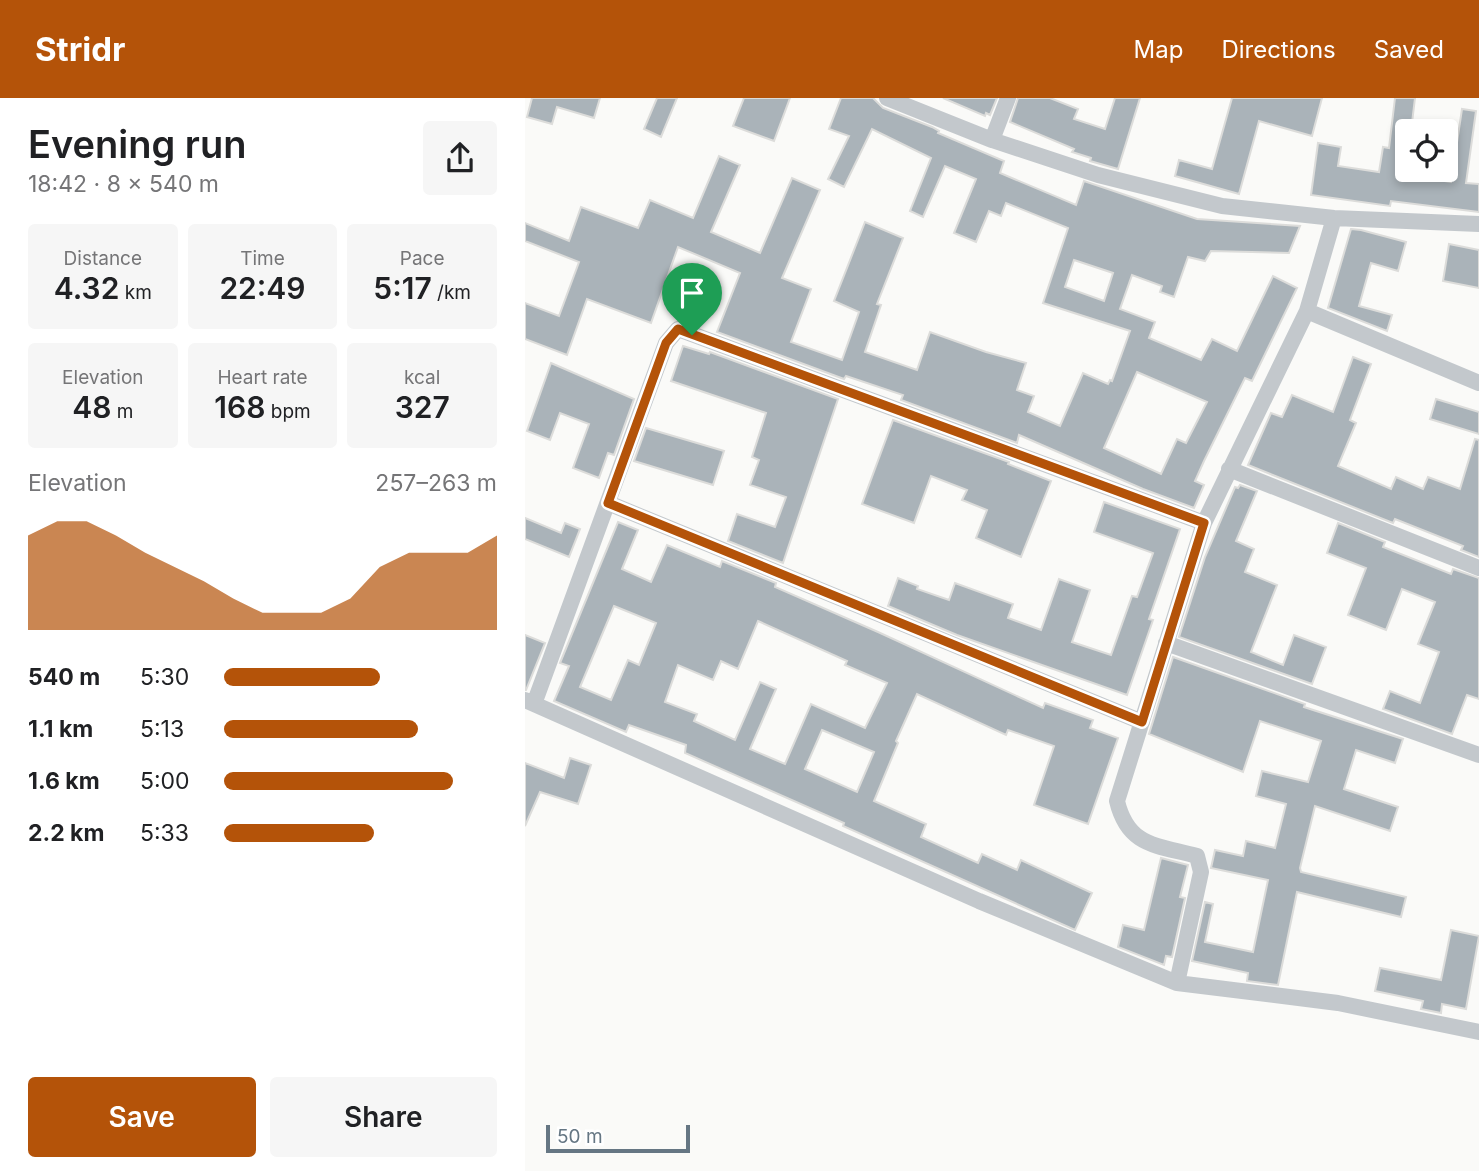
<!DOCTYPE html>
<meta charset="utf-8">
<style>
body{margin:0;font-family:Inter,sans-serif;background:#f6f6f6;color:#202124;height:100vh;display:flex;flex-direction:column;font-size:26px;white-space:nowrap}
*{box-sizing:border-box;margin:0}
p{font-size:23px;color:#757577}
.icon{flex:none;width:38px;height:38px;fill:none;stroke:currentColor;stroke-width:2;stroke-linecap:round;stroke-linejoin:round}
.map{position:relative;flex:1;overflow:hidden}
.side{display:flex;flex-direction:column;background:#fff;width:525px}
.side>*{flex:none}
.controls{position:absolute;left:870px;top:21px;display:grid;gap:14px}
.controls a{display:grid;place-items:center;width:63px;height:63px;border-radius:7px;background:#fff;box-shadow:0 4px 10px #0003;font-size:35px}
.scale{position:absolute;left:21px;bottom:18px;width:144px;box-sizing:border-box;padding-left:7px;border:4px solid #657683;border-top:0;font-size:19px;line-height:24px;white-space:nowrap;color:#657683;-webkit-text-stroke:5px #fff;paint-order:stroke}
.pin{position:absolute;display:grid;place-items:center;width:60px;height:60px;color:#fff;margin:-72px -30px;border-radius:50% 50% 50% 0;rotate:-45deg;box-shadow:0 0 7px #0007}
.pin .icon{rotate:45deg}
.round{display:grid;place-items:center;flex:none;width:74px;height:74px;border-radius:7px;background:#f6f6f6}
.summary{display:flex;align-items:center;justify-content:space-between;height:119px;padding:0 28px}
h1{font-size:38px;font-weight:600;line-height:52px}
.figures{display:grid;grid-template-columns:repeat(3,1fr);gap:10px;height:119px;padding:7px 28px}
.figures div{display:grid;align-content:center;border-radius:7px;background:#f6f6f6;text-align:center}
.figures b{font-size:30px;font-weight:600}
.figures small{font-size:19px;font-weight:400}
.figures p{font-size:19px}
.chart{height:196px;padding:14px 28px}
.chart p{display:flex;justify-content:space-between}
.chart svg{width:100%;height:126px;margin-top:7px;fill:#b45309;opacity:.7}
.action{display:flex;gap:14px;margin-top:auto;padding:14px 28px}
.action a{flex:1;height:80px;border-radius:7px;background:#b45309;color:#fff;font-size:28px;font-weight:600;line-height:80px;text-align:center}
.action a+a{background:#f6f6f6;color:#202124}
ul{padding:0 28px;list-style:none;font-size:23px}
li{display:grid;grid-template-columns:112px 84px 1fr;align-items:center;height:52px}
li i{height:18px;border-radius:9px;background:#b45309}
header{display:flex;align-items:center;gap:42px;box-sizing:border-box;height:98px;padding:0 35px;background:#b45309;color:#fff}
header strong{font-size:33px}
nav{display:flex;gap:38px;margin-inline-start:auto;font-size:24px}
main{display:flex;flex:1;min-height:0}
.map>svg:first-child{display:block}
.building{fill:#aab3b9;stroke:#dcdcda;stroke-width:2;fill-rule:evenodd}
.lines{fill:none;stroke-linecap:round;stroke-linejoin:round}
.street{stroke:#c3c8cc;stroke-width:16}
.route-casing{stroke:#fff;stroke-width:14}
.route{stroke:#b45309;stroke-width:9}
</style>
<header>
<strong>Stridr</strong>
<nav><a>Map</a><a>Directions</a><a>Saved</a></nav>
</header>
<main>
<section class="side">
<div class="summary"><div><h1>Evening run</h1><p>18:42 · 8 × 540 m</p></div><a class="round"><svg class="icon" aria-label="share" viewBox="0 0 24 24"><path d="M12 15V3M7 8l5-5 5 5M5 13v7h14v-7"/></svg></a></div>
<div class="figures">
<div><p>Distance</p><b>4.32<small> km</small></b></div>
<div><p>Time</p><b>22:49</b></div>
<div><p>Pace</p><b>5:17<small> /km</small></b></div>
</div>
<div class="figures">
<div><p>Elevation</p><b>48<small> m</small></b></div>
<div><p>Heart rate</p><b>168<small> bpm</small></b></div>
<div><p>kcal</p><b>327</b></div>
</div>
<div class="chart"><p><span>Elevation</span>257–263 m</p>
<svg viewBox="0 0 160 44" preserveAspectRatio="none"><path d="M0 44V11L10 6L20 6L30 11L40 17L50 22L60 27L70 33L80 38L90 38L100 38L110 33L120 22L130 17L140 17L150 17L160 11V44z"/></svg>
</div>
<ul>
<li><b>540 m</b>5:30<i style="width:57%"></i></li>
<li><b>1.1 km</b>5:13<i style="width:71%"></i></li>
<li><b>1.6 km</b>5:00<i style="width:84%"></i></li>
<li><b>2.2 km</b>5:33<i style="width:55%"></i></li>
</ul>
<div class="action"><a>Save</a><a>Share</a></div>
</section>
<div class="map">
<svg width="954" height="1073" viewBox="0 0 954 1073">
<rect width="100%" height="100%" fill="#fafaf8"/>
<!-- building -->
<path class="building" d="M7,0H75L69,20L32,9L27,26L2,19Z
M132,0H152L136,39L119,31Z
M219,0H265L249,43L208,28Z
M316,0H348L358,10L407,29L414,33L413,35L479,63L475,75L551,107L559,83L672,121L775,128L764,155L686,153L680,163L663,159L649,199L635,194L637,188L607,177L595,211L630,224L624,240L676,262L687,241L712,253L748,178L772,190L727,283L720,280L679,363L670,383L679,387L669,410L618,391L494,337L492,345L376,302L378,297L321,278L319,281L192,234L215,175L153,149L126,225L62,201L42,257L0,241V205L34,218L54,164L0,143V125L44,143L56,109L113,130L125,102L168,120L194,58L215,67L186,134L235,155L267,80L295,92L257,180L286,191L266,244L317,262L334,214L309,203L340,124L378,140L352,206L356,207L340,254L392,272L405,234L461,254L501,265L492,292L509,298L503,314L535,328L558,275L583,286L585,282L587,283L605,233L518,205L543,130L481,105L476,118L464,113L451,144L429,135L451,81L420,68L398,119L385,113L406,60L347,31L319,89L303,81L324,38L304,31ZM549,162L588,175L579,203L540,189ZM612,274L682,304L661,345L652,341L636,376L579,350Z
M418,0H472L465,17L461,15L460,18Z
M493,0H525L553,11L549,21L580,31L590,0H615L593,71L565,63L566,60L547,54L549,51L485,24Z
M707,0H797L787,38L734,23L714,96L650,78L654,62L687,71Z
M870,0H890L886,33H882V72H889L888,79L926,84L937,11L951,13L941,85L954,86V114L866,103L865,108L786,97L793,45L816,49L813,68L854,74L858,49L864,50Z
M826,131L836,132L881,144L873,173L846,165L834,208L867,217L862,233L803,210Z
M924,146L954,152V190L918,183Z
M158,248L184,256L185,254L313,301L258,465L203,443L212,416L250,429L261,399L225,387L234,362L227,359L241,315L146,283Z
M828,259L846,266L825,322L831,325L813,368L866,391L871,379L898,391L903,379L935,391L950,341L954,342V459L936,452L938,448L870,421L868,425L723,367L746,315L757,319L767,297L808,314Z
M26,265L109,301L89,357L83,355L74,380L48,370L64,326L35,315L25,342L2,333Z
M911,301L954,314V336L905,321Z
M368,322L484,364L483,366L526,383L496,459L451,440L462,412L437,402L442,392L406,378L389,425L337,406Z
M121,330L199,353L188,387L109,363Z
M715,387L732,393L711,443L729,451L720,474L752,487L726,554L758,567L769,537L801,549L787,586L654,539L680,459L710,389L713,390Z
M579,404L655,431L624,521L628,522L602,597L432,537L363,508L373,480L393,488L392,491L424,502L430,485L488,506L483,520L516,532L534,481L565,492L547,544L586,557L607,498L612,499L628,455L569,434Z
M0,420L36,435L40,425L55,431L44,459L0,441Z
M93,424L113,432L97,471L126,484L142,447L195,469L197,463L251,485L250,489L353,534L518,610L520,605L568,622L565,630L593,640L563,726L509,707L529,648L483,632L481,637L392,596L371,643L373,645L349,703L401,726L396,739L453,765L457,756L492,772L496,762L567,795L550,832L318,728L319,725L160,655L161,647L104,627L101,634L29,603L44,568L35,565ZM89,508L131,525L114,567L103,562L86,602L55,589ZM233,523L322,563L320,567L362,585L340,630L286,606L260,666L225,651L251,591L235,584L210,642L169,623L172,616L140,604L153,567L188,582L196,563L213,571ZM297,632L349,654L332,694L280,671Z
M813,425L860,444L858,449L926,476L928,471L954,480V601L942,597L927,636L858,611L865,593L895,605L914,554L893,546L910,504L877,491L861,532L823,517L841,470L802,455Z
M0,537L20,545L1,592H0Z
M648,559L780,606L779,609L878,641L870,665L831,652L819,691L873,709L865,733L790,708L775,770L776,774L881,799L876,819L772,794L753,887L722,883L723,875L667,863L680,804L688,806L680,844L728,854L743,782L686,770L690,752L718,758L721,743L750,750L761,706L731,698L737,673L783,684L796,643L735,623L718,674L624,636Z
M45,660L66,667L53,706L15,694L0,728V665L39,680Z
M636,760L663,767L655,799L660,800L647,859L641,858L639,867L593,849L598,827L619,832Z
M926,832L954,838L941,911L917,906L916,915L896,911L898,903L850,893L855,870L916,882Z"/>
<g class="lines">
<!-- street -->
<path class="street" d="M362,0L467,42L573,77L697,108L809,120L954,126
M467,42L483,0
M782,213L954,285
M704,371L954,470
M83,405L617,624
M641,545L954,657
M0,602L454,803L652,885L813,905L954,934
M9,606L141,245L153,231L679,425
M652,885L676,774L672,758C632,747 603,749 592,703L679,425L782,213L809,120"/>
</g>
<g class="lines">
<defs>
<path id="route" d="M153,231L679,425L617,624L83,405L141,245Z"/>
</defs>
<!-- route casing -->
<use href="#route" class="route-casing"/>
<!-- route -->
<use href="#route" class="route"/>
</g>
</svg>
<div class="controls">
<a><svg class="icon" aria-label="locate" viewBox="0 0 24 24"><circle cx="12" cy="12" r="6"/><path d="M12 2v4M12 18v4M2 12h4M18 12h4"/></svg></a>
</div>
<div class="scale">50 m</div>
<div class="pin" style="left:167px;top:237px;background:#1e9e55"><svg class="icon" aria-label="arrive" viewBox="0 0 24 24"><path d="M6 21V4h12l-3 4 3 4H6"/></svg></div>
</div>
</main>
